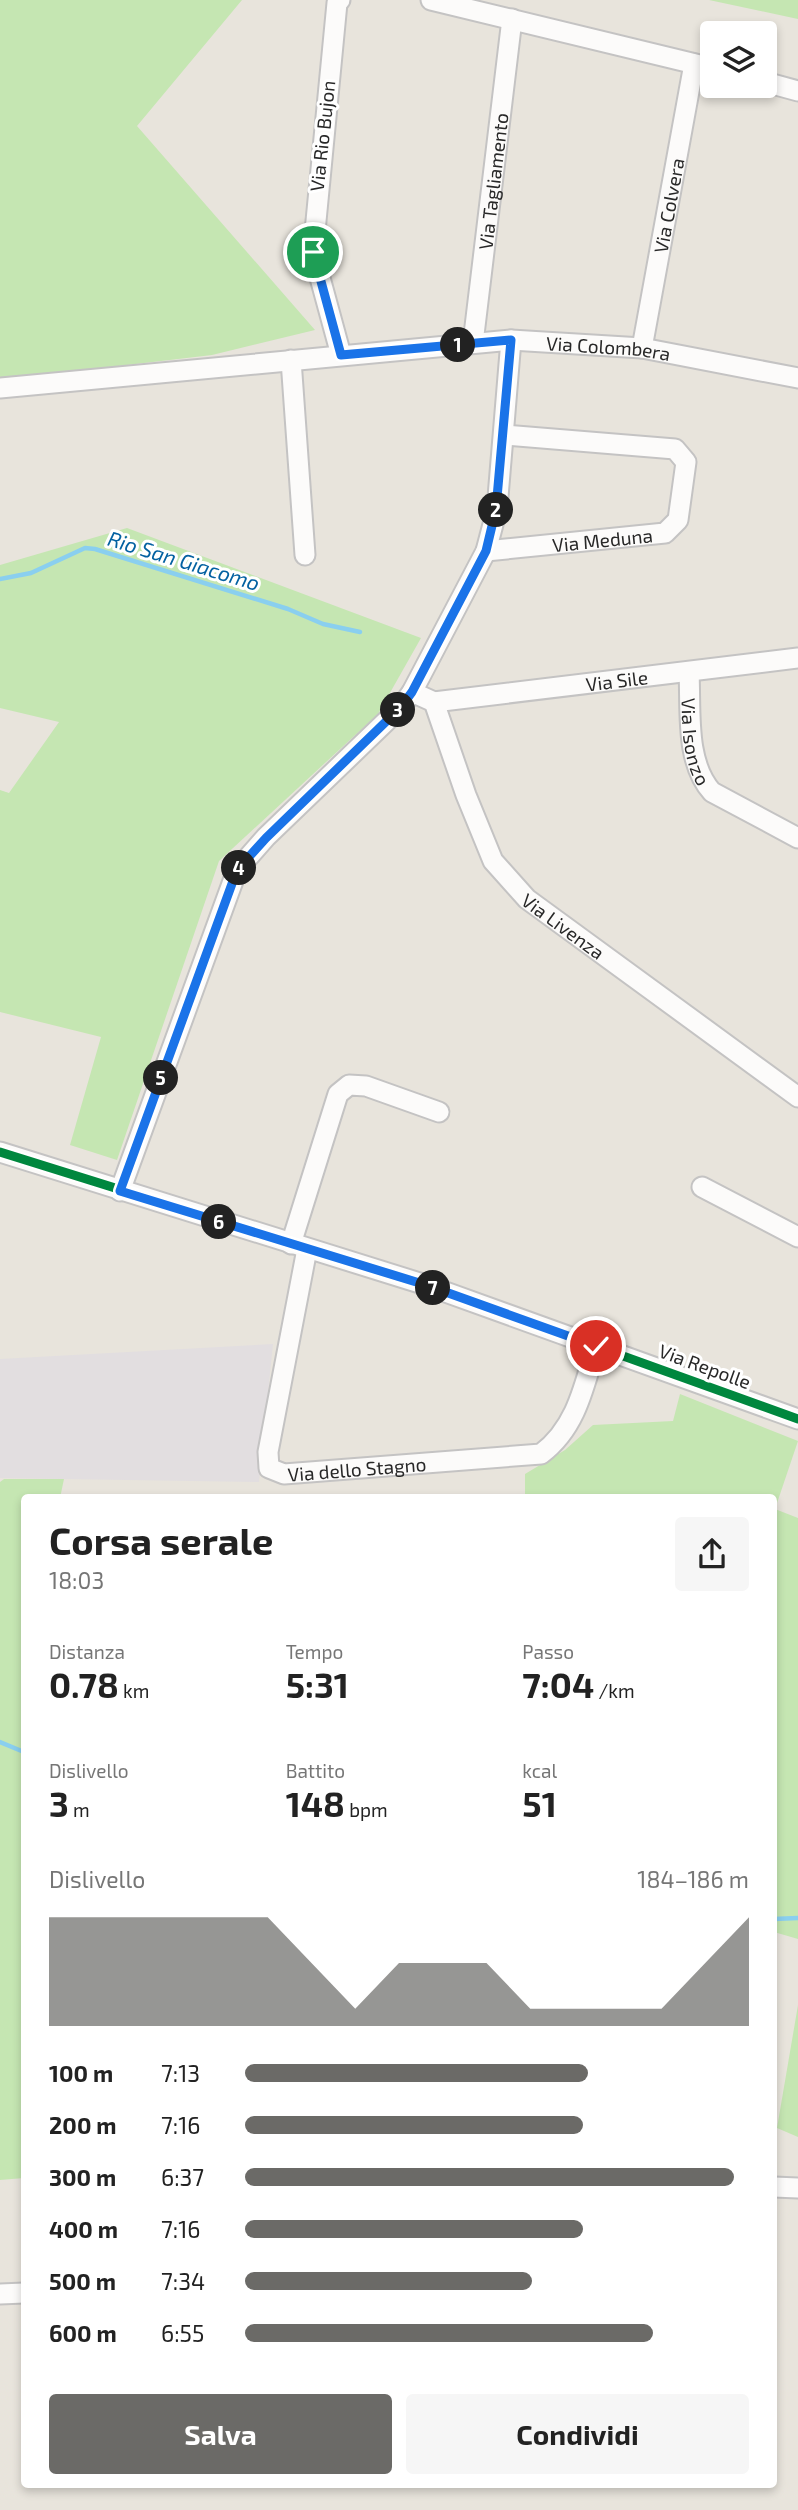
<!DOCTYPE html>
<html lang="it">
<meta charset="utf-8">
<style>
body{margin:0;font-family:"Exo 2",sans-serif;background:#f6f6f6;color:#222;height:100vh;display:flex;flex-direction:column;font-size:26px;white-space:nowrap}
*{box-sizing:border-box;margin:0}
p{font-size:23px;color:#767676}
.icon{flex:none;width:38px;height:38px;fill:none;stroke:currentColor;stroke-width:2;stroke-linecap:round;stroke-linejoin:round}
.map{position:relative;flex:1;overflow:hidden}
.panel{position:absolute;left:21px;top:1494px;width:756px;height:994px;display:flex;flex-direction:column;background:#fff;border-radius:7px;box-shadow:0 4px 10px #0003}
.panel>*{flex:none}
.buttons{position:absolute;left:700px;top:21px;display:grid;gap:14px}
.buttons a{display:grid;place-items:center;width:77px;height:77px;border-radius:7px;background:#fff;box-shadow:0 4px 10px #0003;font-size:35px}
.pin{position:absolute;display:grid;place-items:center;width:60px;height:60px;color:#fff;margin:-30px;border:4px solid #fff;border-radius:50%;box-shadow:0 2px 7px #0007}
.km{position:absolute;width:35px;height:35px;margin:-18px;border-radius:50%;background:#222;color:#fff;font-size:19px;line-height:35px;text-align:center}
.round{display:grid;place-items:center;flex:none;width:74px;height:74px;border-radius:7px;background:#f6f6f6}
.head{display:flex;align-items:center;justify-content:space-between;height:119px;padding:0 28px}
h1{font-size:38px;font-weight:700;line-height:52px}
.stats{display:grid;grid-template-columns:repeat(3,1fr);gap:10px;height:119px;padding:7px 28px}
.stats div{display:grid;align-content:center}
.stats b{font-size:35px;font-weight:700}
.stats small{font-size:19px;font-weight:400}
.stats p{font-size:19px}
.chart{height:196px;padding:14px 28px}
.chart p{display:flex;justify-content:space-between}
.chart svg{width:100%;height:126px;margin-top:7px;fill:#6b6a67;opacity:.7}
.cta{display:flex;gap:14px;margin-top:auto;padding:14px 28px}
.cta a{flex:1;height:80px;border-radius:7px;background:#6b6a67;color:#fff;font-size:28px;font-weight:700;line-height:80px;text-align:center}
.cta a+a{background:#f6f6f6;color:#222}
ul{padding:0 28px;list-style:none;font-size:23px}
li{display:grid;grid-template-columns:112px 84px 1fr;align-items:center;height:52px}
li i{height:18px;border-radius:9px;background:#6b6a67}
.map>svg:first-child{display:block}
.industrial{fill:#e2dee0}
.green{fill:#c5e6b2}
.lines{fill:none;stroke-linecap:round;stroke-linejoin:round}
.stream{stroke:#8acfef;stroke-width:4.5}
.minor-casing{stroke:#c4c3c3;stroke-width:23}
.minor{stroke:#fcfbfa;stroke-width:19}
.cycleway-casing{stroke:#fff;stroke-width:13}
.cycleway{stroke:#00873e;stroke-width:9}
.route-casing{stroke:#fff;stroke-width:14}
.route{stroke:#1a73e8;stroke-width:9}
.labels{text-anchor:middle;dominant-baseline:central;stroke-width:6;stroke-linejoin:round;paint-order:stroke}
.street-label{font-size:19px;fill:#282828;stroke:#fff}
.water-label{font-size:21px;font-style:italic;fill:#0361a1;stroke:#fff}
</style>
<div class="map">
<svg width="798" height="2510" viewBox="0 0 798 2510">
<rect width="100%" height="100%" fill="#e8e4dc"/>
<!-- industrial -->
<path class="industrial" d="M273,1344L259,1482L0,1478V1359Z"/>
<!-- green -->
<path class="green" d="M0,0H242L137,126L315,330L212,355L0,380Z
M709,0H798V19Z
M127,528L421,638L378,714L219,861L117,1160L70,1145L101,1037L0,1012V790L9,793L59,722L0,708V565Z
M680,1394L798,1441L775,1509L798,1518V1939L774,1932V1498H525V1474L565,1450L593,1425L673,1421Z
M4,1479H64L60,1498H24V2178L0,2180V1482Z
M798,2005V2137L777,2128Z"/>
<g class="lines">
<!-- stream -->
<path class="stream" d="M0,579L31,573L85,548L95,549L288,609L323,624L360,632
M0,1742L24,1752
M774,1919L798,1918"/>
<defs>
<g id="minor">
<path d="M340,0L337,3L313,252L341,355"/>
<path d="M431,0L712,68"/>
<path d="M765,82L798,91"/>
<path id="s1" d="M473,343L512,19"/>
<path id="s2" d="M642,348L694,64"/>
<path d="M291,360L305,555"/>
<path id="s3" d="M0,388L511,340L642,348L798,378"/>
<path id="s4" d="M486,551L665,533L678,520L686,462L675,449L505,435"/>
<path id="s5" d="M689,672C691,710 685,762 712,792L798,838"/>
<path id="s6" d="M412,692L434,702L466,795L493,861L527,899L798,1097"/>
<path id="s7" d="M434,702L798,658"/>
<path d="M0,1152L426,1285L798,1419"/>
<path d="M702,1187L798,1237"/>
<path d="M120,1191L237,870L266,837L401,707L412,692L486,551L497,509L511,340"/>
<path d="M291,1244L338,1094L349,1085L366,1086L439,1112"/>
<path id="s8" d="M307,1249L268,1452L269,1468L284,1474L541,1454C576,1428 584,1387 596,1346"/>
<path d="M774,2187L798,2188"/>
<path d="M0,2294L24,2293"/>
</g>
</defs>
<!-- minor casing -->
<use href="#minor" class="minor-casing"/>
<!-- minor -->
<use href="#minor" class="minor"/>
<defs>
<path id="cycleway" d="M0,1152L426,1285L798,1419
M120,1191L237,870L266,837L401,707L412,692L486,551L497,509L511,340"/>
</defs>
<!-- cycleway casing -->
<use href="#cycleway" class="cycleway-casing"/>
<!-- cycleway -->
<use href="#cycleway" class="cycleway"/>
</g>
<g class="lines">
<defs>
<path id="route" d="M313,252L341,355L511,340L496,509L486,551L412,692L401,707L266,838L237,870L120,1191L426,1285L596,1346"/>
</defs>
<!-- route casing -->
<use href="#route" class="route-casing"/>
<!-- route -->
<use href="#route" class="route"/>
</g>
<g class="labels">
<!-- street labels -->
<g class="street-label">
<text transform="translate(322 136) rotate(-84)">Via Rio Bujon</text>
<text stroke="none"><textPath href="#s1" startOffset="163">Via Tagliamento</textPath></text>
<text stroke="none"><textPath href="#s2" startOffset="145">Via Colvera</textPath></text>
<text stroke="none"><textPath href="#s3" startOffset="611">Via Colombera</textPath></text>
<text stroke="none"><textPath href="#s4" startOffset="117">Via Meduna</textPath></text>
<text stroke="none"><textPath href="#s7" startOffset="184">Via Sile</textPath></text>
<text stroke="none"><textPath href="#s5" startOffset="70">Via Isonzo</textPath></text>
<text stroke="none"><textPath href="#s6" startOffset="290">Via Livenza</textPath></text>
<text transform="translate(705 1366) rotate(20)">Via Repolle</text>
<text stroke="none"><textPath href="#s8" startOffset="312">Via dello Stagno</textPath></text>
</g>
<!-- water labels -->
<g class="water-label">
<text transform="translate(184 560) rotate(17)">Rio San Giacomo</text>
</g>
</g>
</svg>
<div class="buttons">
<a><svg class="icon" aria-label="layers" viewBox="0 0 24 24"><path d="M12 4l9 5-9 5-9-5zM3 14l9 5 9-5"/></svg></a>
</div>
<div class="pin" style="left:313px;top:252px;background:#1e9e55"><svg class="icon" aria-label="arrive" viewBox="0 0 24 24"><path d="M6 21V4h12l-3 4 3 4H6"/></svg></div>
<div class="pin" style="left:596px;top:1346px;background:#d93025"><svg class="icon" aria-label="check" viewBox="0 0 24 24"><path d="M5 12l5 5 9-10"/></svg></div>
<b class="km" style="left:458px;top:345px">1</b>
<b class="km" style="left:496px;top:510px">2</b>
<b class="km" style="left:398px;top:710px">3</b>
<b class="km" style="left:239px;top:868px">4</b>
<b class="km" style="left:161px;top:1078px">5</b>
<b class="km" style="left:219px;top:1222px">6</b>
<b class="km" style="left:433px;top:1288px">7</b>
<section class="panel">
<div class="head"><div><h1>Corsa serale</h1><p>18:03</p></div><a class="round"><svg class="icon" aria-label="share" viewBox="0 0 24 24"><path d="M12 15V3M7 8l5-5 5 5M5 13v7h14v-7"/></svg></a></div>
<div class="stats">
<div><p>Distanza</p><b>0.78<small> km</small></b></div>
<div><p>Tempo</p><b>5:31</b></div>
<div><p>Passo</p><b>7:04<small> /km</small></b></div>
</div>
<div class="stats">
<div><p>Dislivello</p><b>3<small> m</small></b></div>
<div><p>Battito</p><b>148<small> bpm</small></b></div>
<div><p>kcal</p><b>51</b></div>
</div>
<div class="chart"><p><span>Dislivello</span>184–186 m</p>
<svg viewBox="0 0 160 44" preserveAspectRatio="none"><path d="M0 44V6L10 6L20 6L30 6L40 6L50 6L60 22L70 38L80 22L90 22L100 22L110 38L120 38L130 38L140 38L150 22L160 6V44z"/></svg>
</div>
<ul>
<li><b>100 m</b>7:13<i style="width:68%"></i></li>
<li><b>200 m</b>7:16<i style="width:67%"></i></li>
<li><b>300 m</b>6:37<i style="width:97%"></i></li>
<li><b>400 m</b>7:16<i style="width:67%"></i></li>
<li><b>500 m</b>7:34<i style="width:57%"></i></li>
<li><b>600 m</b>6:55<i style="width:81%"></i></li>
</ul>
<div class="cta"><a>Salva</a><a>Condividi</a></div>
</section>
</div>
